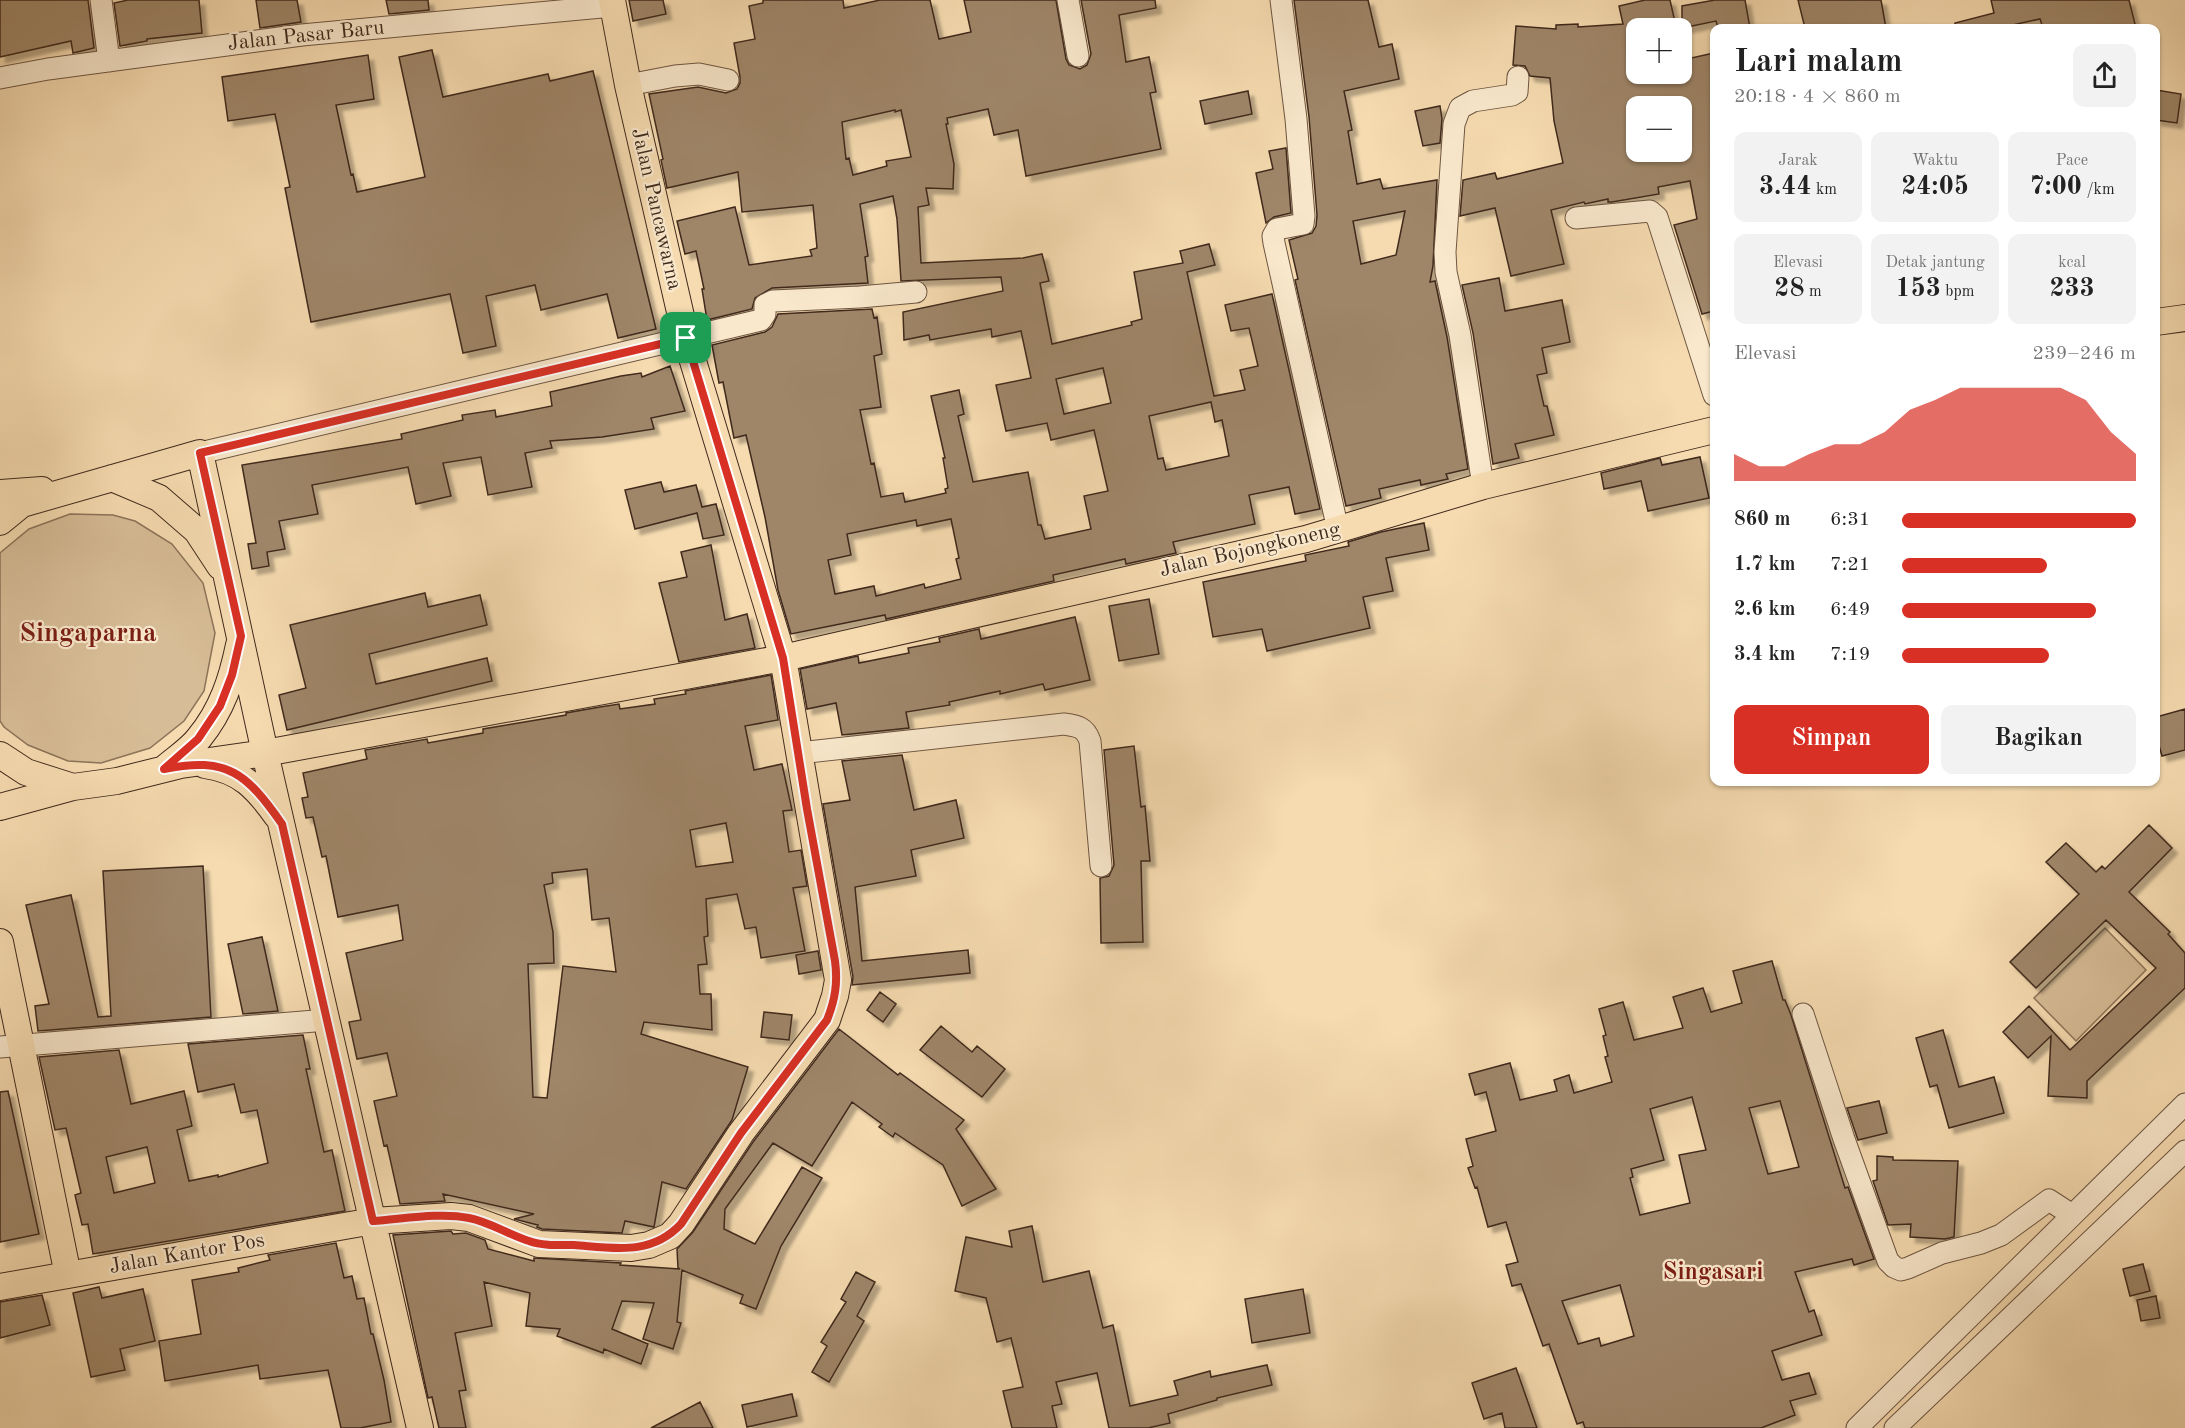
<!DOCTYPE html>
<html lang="id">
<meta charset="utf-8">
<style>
body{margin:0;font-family:"Old Standard TT",serif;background:#f2f2f2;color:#222;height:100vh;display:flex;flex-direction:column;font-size:22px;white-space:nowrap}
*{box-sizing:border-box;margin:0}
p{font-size:20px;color:#767676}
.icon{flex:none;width:33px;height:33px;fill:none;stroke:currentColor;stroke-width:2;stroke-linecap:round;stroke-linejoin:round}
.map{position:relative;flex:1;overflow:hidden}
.panel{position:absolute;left:1710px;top:24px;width:450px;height:762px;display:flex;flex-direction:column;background:#fff;border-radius:12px;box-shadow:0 2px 4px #0004}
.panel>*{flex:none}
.fabs{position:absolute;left:1626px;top:18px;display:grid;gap:12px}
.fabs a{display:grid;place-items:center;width:66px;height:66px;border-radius:12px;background:#fff;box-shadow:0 2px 4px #0004;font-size:30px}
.pin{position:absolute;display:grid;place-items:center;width:51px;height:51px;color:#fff;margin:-26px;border-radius:12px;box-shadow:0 3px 9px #0006}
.round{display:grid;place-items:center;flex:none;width:63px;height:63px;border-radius:12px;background:#f2f2f2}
.head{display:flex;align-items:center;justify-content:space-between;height:102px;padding:0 24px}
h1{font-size:33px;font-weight:700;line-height:45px}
.stats{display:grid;grid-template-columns:repeat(3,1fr);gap:9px;height:102px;padding:6px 24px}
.stats div{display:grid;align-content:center;border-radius:12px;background:#f2f2f2;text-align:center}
.stats b{font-size:26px;font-weight:700}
.stats small{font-size:16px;font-weight:400}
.stats p{font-size:16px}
.chart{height:168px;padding:12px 24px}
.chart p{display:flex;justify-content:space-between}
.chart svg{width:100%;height:108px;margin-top:6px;fill:#d93025;opacity:.7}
.action{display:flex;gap:12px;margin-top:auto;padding:12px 24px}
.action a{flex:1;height:69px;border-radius:12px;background:#d93025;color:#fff;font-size:24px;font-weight:700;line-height:69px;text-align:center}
.action a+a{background:#f2f2f2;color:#222}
ul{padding:0 24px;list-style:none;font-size:20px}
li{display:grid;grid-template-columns:96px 72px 1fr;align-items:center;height:45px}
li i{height:15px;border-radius:8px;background:#d93025}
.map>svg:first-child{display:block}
.green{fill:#d7bd97;stroke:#8c745a;stroke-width:1.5}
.building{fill:#9f8669;stroke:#402a1d;stroke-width:1.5;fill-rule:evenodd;filter:url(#shadow)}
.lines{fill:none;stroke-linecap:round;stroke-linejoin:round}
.minor-casing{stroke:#6e5642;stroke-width:23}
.major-casing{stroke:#402a1d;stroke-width:28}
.minor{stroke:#f9e8cc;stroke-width:21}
.major{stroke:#f6dbb0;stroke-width:26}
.route-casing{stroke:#fff;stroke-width:12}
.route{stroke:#d93025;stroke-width:8}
.labels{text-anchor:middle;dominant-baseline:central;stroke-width:4.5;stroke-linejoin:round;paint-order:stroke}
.street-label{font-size:21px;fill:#402a1d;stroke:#f9e8cc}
.quarter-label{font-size:24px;font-weight:bold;fill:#7a1f14;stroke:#f9e8cc}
.district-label{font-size:27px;font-weight:bold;fill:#7a1f14;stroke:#f9e8cc}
</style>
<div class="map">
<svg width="2185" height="1428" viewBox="0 0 2185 1428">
<defs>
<filter id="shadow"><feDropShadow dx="5.5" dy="5.5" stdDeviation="1.5" flood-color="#0004"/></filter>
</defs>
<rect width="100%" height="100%" fill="#f6dbb0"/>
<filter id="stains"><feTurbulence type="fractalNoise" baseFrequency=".00333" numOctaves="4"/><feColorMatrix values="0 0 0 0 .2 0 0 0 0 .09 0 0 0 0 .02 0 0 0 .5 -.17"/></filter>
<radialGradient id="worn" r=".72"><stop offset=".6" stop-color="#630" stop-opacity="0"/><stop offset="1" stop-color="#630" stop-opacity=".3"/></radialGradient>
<!-- green -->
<path class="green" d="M70,514L113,515L135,521L172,544L203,583L215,633L204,691L184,721L150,748L101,763L68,761L28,745L4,727L0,721V553L29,529Z
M2105,928L2146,970L2076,1041L2034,998Z"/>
<!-- building -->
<path class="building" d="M0,0H88L94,48L73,53L71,41L0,57Z
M128,0H199L202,33L147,39V41L120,46L114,3Z
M256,0H297L301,22L260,28Z
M386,0H428L429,10L389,14Z
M629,0H663L666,14L633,21Z
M763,0H843L844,8L880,0H930L939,39L971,32L964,0H1056L1066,59L1069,65L1080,69L1087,65L1091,54L1081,0H1155L1156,8L1119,15L1126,62L1149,57L1156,92L1150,93L1161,149L1026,176L1018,130L994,135L988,109L947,118L948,124H946L954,164L953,189L926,188L929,205L918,207L921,263L1023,258L1042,254L1049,281L1040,283L1052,344L1132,325L1131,322L1142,319L1134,272L1183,263L1180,251L1209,244L1215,265L1187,272L1214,396L1245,390L1240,370L1258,366L1249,328L1231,331L1225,305L1272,294L1320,509L1295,514L1289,487L1249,495L1255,524L1173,542L1176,553L1126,564L1125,559L1053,575L1054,581L886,619L885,615L791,634L778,590L765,517L746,435L734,438L723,382L719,383L712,345L765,332L772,327L778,314L872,309L874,318L877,317L882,354L874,356L881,407L860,410L871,464L874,463L881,497L903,493L905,502L946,493L945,489L948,488L943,458H945L931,396L959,390L964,414L958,416L973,482L1028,472L1038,525H1041L1045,539L1091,529L1084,496L1108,491L1094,430L1051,440L1047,423L1006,431L996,385L1031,378L1021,331L992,337L991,329L930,340L929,335L904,340L903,312L1003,291L1001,277L901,281L897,219L893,196L860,204L868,256L865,257L868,283L772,288L755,298L752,309L707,320L702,289H704L696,251L685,254L677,221L735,207L749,265L812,256L810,250L817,248L813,205L742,212L738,172L667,188L661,160L663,159L649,94L698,87L726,93L737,89L740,83V77L734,43L755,39L749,6L763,3ZM895,110V112L901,110L911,157L886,161L887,166L853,175L849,158L846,159L842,122ZM1103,368L1111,403L1064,414L1056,379ZM1211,402L1215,422L1222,420L1229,456L1166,470L1163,458L1158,459L1149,416ZM951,519L959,558L956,559L961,579L925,588L924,584L876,596L874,586L835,594L828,560L851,555L847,534L916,520L917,526Z
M1294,0H1368L1379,47L1392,44L1399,79L1344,91L1352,130L1348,131L1357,184L1380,179L1383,189L1437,180L1433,266L1430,282L1435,281L1447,337L1468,469L1446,474L1448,479L1421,485L1420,480L1379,489L1381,498L1346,506L1295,280L1298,279L1289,240L1312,233L1316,226L1317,215L1309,117ZM1405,211L1396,255L1361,264L1353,221Z
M1645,0H1670L1675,22L1648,28H1636V74H1682V60L1714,53V311L1702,314L1674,225L1697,219L1690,181L1658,187L1659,194L1612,202H1608V199L1585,204L1584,202L1551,210L1564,264L1511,276L1495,208L1460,216L1463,180L1495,173L1497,179L1563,163L1554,121L1550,78L1530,76L1525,66L1513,65L1516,26L1556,29V25L1578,24V27L1623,24L1619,6ZM1636,106H1682V152L1642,158L1641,152H1636Z
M1715,0H1745L1750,28H1718L1716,21L1682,28V6Z
M1798,0H1881L1886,28H1805Z
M1991,0H2129L2136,28H2043L2040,19L1999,28H1955V23L1994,13Z
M432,50L443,97L548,74L550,81L593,71L656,329L618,338L607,294L541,310L535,285L486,296L496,346L463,353L450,294L311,322L285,188L290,187L275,114L228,121L222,77L368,55L374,99L336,105L351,175L353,174L357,192L425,177L399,57Z
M2156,90L2181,94L2177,123L2156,120Z
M1248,91L1252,114L1205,124L1200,101Z
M1440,106L1442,119L1440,143L1423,146L1415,111Z
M1286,148L1291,213L1274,217L1266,223L1256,173L1273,169L1269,151Z
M1499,278L1505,311L1562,300L1570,342L1542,348L1547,373L1537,375L1544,406H1547L1554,435L1515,444L1519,458L1493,464L1473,333L1462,285Z
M670,366L685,411L651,418L654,429L602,437L550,441L552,448L525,453L532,487L488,495L481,457L443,463L451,496L416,504L408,467L312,485L318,514L279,521L285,549L267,552L269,566L252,569L248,544L256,543L242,465L402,439L401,434L463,420L462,415L495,410L496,417L552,406L550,392L621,376L641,373L642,377Z
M1700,457L1709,498L1648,511L1641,481L1604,489L1601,473L1660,458L1662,465Z
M661,482L664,492L696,485L702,507L716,504L724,535L703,539L697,513L635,529L625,490Z
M1424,523L1429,550L1386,558L1393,591L1363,597L1370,628L1267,651L1262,629L1213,637L1203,582L1306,561L1305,555L1349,546L1348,542L1381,532Z
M711,545L725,620L747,614L755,648L679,662L659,583L687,577L681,552Z
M425,593L428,607L480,595L487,625L369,654L376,684L487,658L492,681L287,730L279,695L306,688L290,625Z
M1149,599L1159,654L1119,661L1109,606Z
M1075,617L1090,680L1045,690L1043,684L1000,694V691L949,702L950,705L906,712L909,728L842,735L836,703L807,709L800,669L858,656L859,663L909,653L908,648L940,642L939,638L979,629L981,639Z
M771,675L778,720L745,726L754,770L782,764L792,810L783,811L789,852L801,850L807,886L793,888L805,951L761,958L756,927L745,929L737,894L706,899L708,936L704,937L707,964L698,965L700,994H711L712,1030L644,1022L641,1034L748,1067L732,1120L686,1189L662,1182L654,1227L625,1221L622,1233L542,1229L537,1227L538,1225L514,1219L534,1214L443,1194L445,1201L400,1204L387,1145L384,1146L374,1101L397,1096L387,1053L357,1059L349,1022L361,1020L346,953L403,940L398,905L338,917L326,856L322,857L313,817L306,818L302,798L308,797L303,773L367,759L365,750L427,739L428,743L483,733V729L566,715V713L600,707L619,704L620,709L655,704L654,699L686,694L685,691ZM726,823L733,862L696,867L690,830ZM587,869L592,920L609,918L616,972L563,966L547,1098L533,1097L528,964L554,963L553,932L544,885L553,883L552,873Z
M2185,709V750L2162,756L2156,735V717Z
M1134,746L1141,807L1145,806L1150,861H1141L1143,942L1101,943L1100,878L1109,876L1114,865L1104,750Z
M902,755L914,810L956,800L964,838L911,850L916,876L855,887L862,961L968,950L970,973L852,985L853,977L823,804L850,800L842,761Z
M2149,825L2172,848L2129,892L2170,932L2168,934L2185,953V988L2087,1081V1098L2048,1096L2051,1036L2028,1058L2003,1032L2029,1006L2070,1050L2156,968L2106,920L2036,988L2010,962L2079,894L2046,862L2066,843L2096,872L2102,866L2105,869Z
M203,866L211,1017L38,1031L35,1006L49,1004L26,905L71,895L98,1017L111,1016L103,871Z
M262,937L278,1011L243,1014L228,944Z
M818,951L821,970L799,974L796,955Z
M1772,961L1783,1000H1785L1791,1015L1845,1188L1848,1187L1874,1259L1854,1265L1852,1259L1795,1272L1809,1312L1814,1310L1822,1335L1772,1351L1782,1380L1809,1373L1816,1394L1790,1401L1795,1415L1761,1428H1585L1583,1422L1577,1424L1549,1344L1543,1346L1521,1284L1512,1286L1506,1265L1518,1262L1506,1222L1488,1227L1477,1187L1475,1188L1468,1168L1473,1166L1466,1139L1496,1131L1486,1092L1475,1095L1469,1074L1510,1063L1520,1100L1557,1091L1554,1080L1569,1075L1574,1093L1612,1082L1605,1057L1608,1056L1603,1036L1606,1035L1599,1009L1623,1002L1634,1040L1683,1028L1673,997L1703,988L1711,1012L1742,1003L1733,971ZM1692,1097L1706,1150L1679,1155L1690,1203L1640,1215L1630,1178L1633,1177L1631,1169L1664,1160L1650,1109ZM1780,1101L1799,1167L1768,1174L1749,1108ZM1620,1285L1634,1336L1601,1346L1599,1338L1578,1344L1562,1301Z
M880,992L896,1004L883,1022L867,1010Z
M764,1012L792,1015L789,1040L761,1037Z
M941,1026L972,1052L977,1046L1005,1069L982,1097L920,1050Z
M839,1029L898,1075L900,1073L964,1120L956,1129L996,1189L962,1206L943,1165L895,1133L893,1137L879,1127L882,1124L852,1102L812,1166L773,1143L725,1209L724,1229L755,1244L802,1167L822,1178L781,1246L756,1309L740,1303L743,1295L682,1270L677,1322L681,1323L673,1349L643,1339L654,1303L622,1301L612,1329L648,1344L641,1364L604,1349L603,1353L557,1336L560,1329L526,1326L530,1293L484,1282L492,1326L455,1333L466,1390L459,1391L466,1428H439L432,1397L428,1398L393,1235L451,1231L453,1234L466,1233L485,1240L488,1249L534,1261V1258L621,1263L620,1265L680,1269L678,1268L677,1249L693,1232L753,1142Z
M1943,1030L1959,1087L1994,1077L2004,1113L1949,1128L1937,1085L1930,1087L1916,1038Z
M303,1035L310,1069H306L324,1152L332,1150L345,1211L93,1254L88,1224L82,1225L75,1195L81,1193L66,1128L55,1130L39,1057L119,1050L131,1104L184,1091L192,1126L177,1130L189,1181L218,1175V1177L268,1163L257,1110L241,1113L234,1084L198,1092L188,1044ZM147,1147L155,1183L114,1193L106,1157Z
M8,1091L39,1234L0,1242V1092Z
M1879,1101L1887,1133L1858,1140L1847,1108Z
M1877,1156L1893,1157V1160L1958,1161L1954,1237L1945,1239L1910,1237L1911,1224L1888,1225L1873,1181L1877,1180Z
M1032,1226L1043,1282L1089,1271L1103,1328L1113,1325L1130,1406L1178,1395L1174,1381L1210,1371L1211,1377L1267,1365L1272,1385L1217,1398V1400L1168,1414L1170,1423L1148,1428H1109L1097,1373L1056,1382L1062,1404L1052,1406L1057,1428H1012L1003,1391L1023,1387L1011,1338L997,1342L986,1298L955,1291L966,1237L1012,1247L1009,1231Z
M336,1243L344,1278L352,1276L357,1299L364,1298L371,1334H373L384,1380L391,1422L360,1428H341L328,1370L260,1379L258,1365L165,1381L159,1341L201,1334L192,1280L239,1272L238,1268L270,1260L268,1255Z
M2143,1264L2150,1291L2130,1296L2123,1269Z
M856,1272L875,1282L857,1316L864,1321L829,1382L812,1372L827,1346L821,1342L846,1302L841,1299Z
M99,1287L102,1298L143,1289L155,1341L120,1349L125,1370L91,1377L73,1293Z
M1303,1289L1310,1333L1252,1343L1245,1299Z
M42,1295L50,1325L0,1338V1302Z
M2156,1296L2160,1318L2141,1321L2137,1300Z
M1516,1368L1537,1428H1505L1502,1413L1484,1419L1472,1383Z
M792,1394L797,1416L747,1427L742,1405Z
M700,1402L713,1428H651Z"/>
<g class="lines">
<defs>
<path id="minor" d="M101,0L109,61
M1068,0L1078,56
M1281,0L1296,119L1304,216L1303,224L1277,229L1273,236L1274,243L1338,530
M0,78L48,69L302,35L613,6
M628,85L675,76L699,74L728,80
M1576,218L1650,211L1657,217L1714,395
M200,453L761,320L765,314V305L773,301L860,297L916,292
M1483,486L1460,335L1446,272L1445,252L1454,124L1460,108L1473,101L1512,95L1517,92L1518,77
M799,753L1064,724C1078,726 1085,727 1090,741L1101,866
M1803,1014L1844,1139L1888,1261L1894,1267L1901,1270L1908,1268L1942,1253L1981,1243L2001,1235L2049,1200L2072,1215
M0,1047L327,1020
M1857,1428L2185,1104
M1895,1428L2185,1151"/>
<path id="major" d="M2156,322L2185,318
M112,478L159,498L197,531L220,566
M0,493L42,490
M0,522L22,504L200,453L265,753L420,1428
M0,755L26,772L73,787
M205,765C241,770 257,788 277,816
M164,769C175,759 190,750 199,738C222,710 232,679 239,645
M0,807L73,787L117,781L181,765L265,753L783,658L1306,539L1483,486L1714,430
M0,942L68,1275
M0,1287L373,1221L451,1216L469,1218L539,1244L631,1248L649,1245L670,1236L681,1224L741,1133L827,1020L835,996L838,980L783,658L686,338L628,85L612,0"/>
</defs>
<!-- minor casing -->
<use href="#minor" class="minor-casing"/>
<!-- major casing -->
<use href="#major" class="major-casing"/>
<!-- minor -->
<use href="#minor" class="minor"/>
<!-- major -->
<use href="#major" class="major"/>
</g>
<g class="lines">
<defs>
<path id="route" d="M686,338L783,658L807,809L835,961C838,983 835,1000 827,1020L741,1133L681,1224C651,1256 614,1248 574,1245C559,1245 543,1246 529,1241C509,1235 490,1222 469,1218C441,1212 403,1219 373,1221L282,824C247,774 228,756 164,769L198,739L220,706L232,675L241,636L200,453Z"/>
</defs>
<!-- route casing -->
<use href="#route" class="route-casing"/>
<!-- route -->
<use href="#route" class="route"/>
</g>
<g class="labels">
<!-- street labels -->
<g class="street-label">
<text transform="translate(306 36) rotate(-6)">Jalan Pasar Baru</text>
<text transform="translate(656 209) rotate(77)">Jalan Pancawarna</text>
<text transform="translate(1250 550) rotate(-13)">Jalan Bojongkoneng</text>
<text transform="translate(187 1254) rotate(-10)">Jalan Kantor Pos</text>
</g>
<!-- quarter labels -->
<g class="quarter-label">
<text x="1713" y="1273">Singasari</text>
</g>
<!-- district labels -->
<g class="district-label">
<text x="88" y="633">Singaparna</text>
</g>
</g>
<rect width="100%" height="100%" filter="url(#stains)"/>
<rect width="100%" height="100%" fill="url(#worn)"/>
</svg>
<div class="fabs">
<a>+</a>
<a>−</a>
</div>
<div class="pin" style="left:686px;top:338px;background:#1e9e55"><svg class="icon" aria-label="arrive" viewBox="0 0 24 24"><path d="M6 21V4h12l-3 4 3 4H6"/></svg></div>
<section class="panel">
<div class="head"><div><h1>Lari malam</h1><p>20:18 · 4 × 860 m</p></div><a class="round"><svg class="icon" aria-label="share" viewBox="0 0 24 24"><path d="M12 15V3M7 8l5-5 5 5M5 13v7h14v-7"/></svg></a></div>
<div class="stats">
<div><p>Jarak</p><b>3.44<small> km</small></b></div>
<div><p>Waktu</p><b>24:05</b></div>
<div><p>Pace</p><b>7:00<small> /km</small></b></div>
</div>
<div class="stats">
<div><p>Elevasi</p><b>28<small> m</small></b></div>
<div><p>Detak jantung</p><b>153<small> bpm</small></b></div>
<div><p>kcal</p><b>233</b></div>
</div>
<div class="chart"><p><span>Elevasi</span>239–246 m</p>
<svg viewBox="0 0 160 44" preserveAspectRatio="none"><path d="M0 44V33L10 38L20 38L30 33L40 29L50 29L60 24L70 15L80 11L90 6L100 6L110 6L120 6L130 6L140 11L150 24L160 33V44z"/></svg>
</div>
<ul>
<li><b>860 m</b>6:31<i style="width:100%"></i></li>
<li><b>1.7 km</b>7:21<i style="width:62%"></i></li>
<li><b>2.6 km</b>6:49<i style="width:83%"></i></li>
<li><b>3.4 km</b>7:19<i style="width:63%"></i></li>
</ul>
<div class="action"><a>Simpan</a><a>Bagikan</a></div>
</section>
</div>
